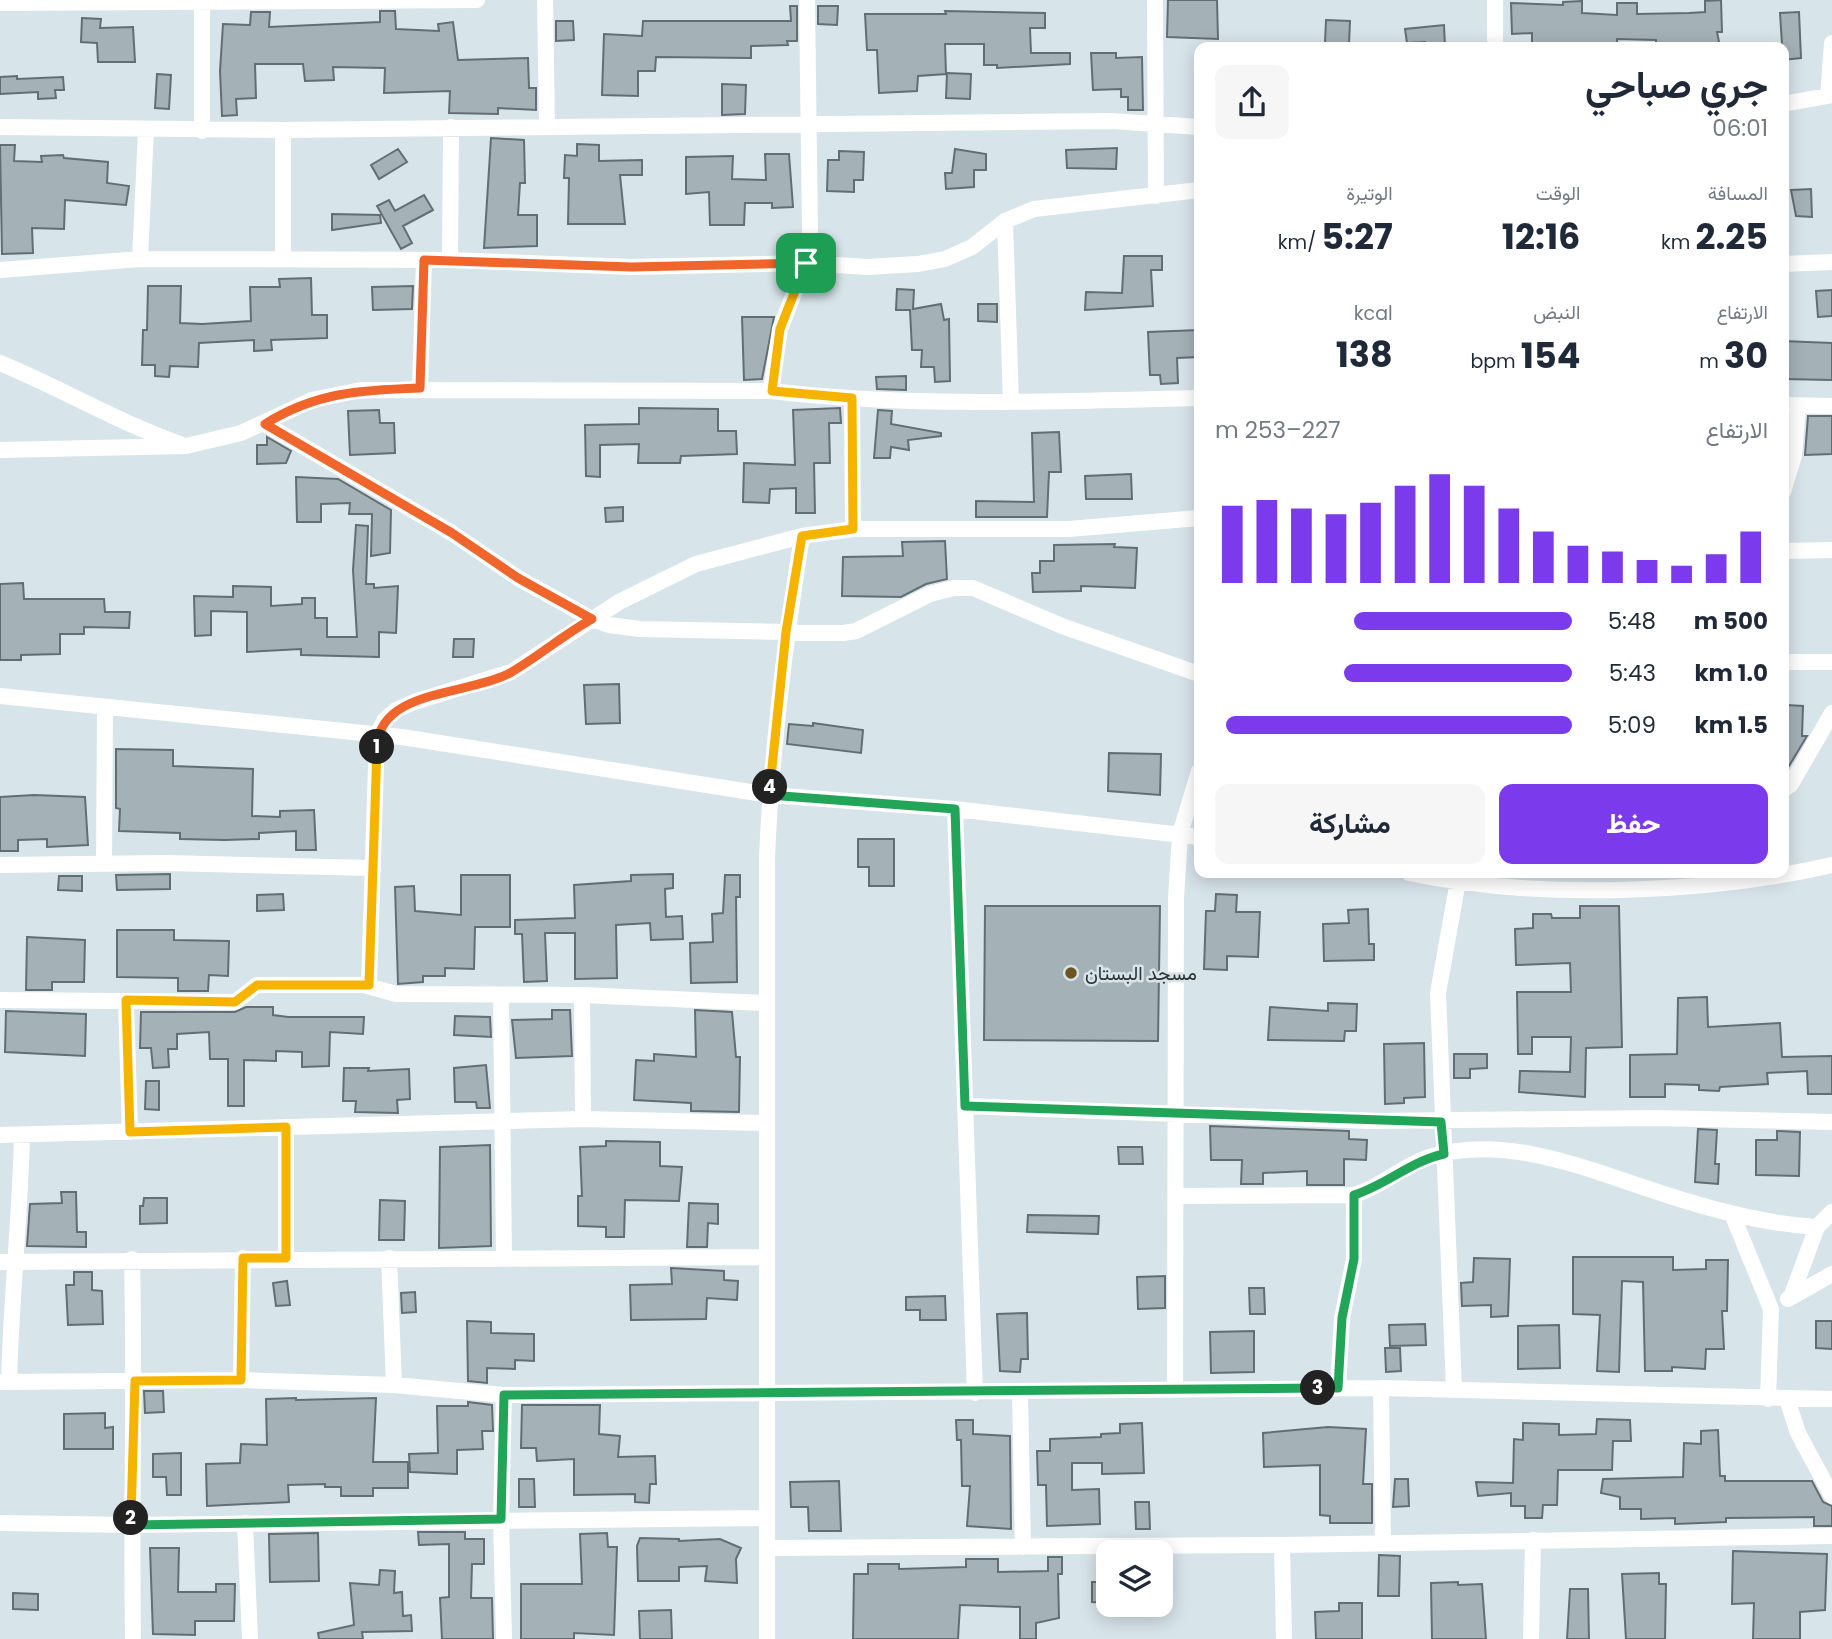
<!DOCTYPE html>
<html lang="ar">
<meta charset="utf-8">
<style>
body{margin:0;font-family:Poppins,Vazirmatn,sans-serif;background:#f6f6f7;color:#1f2937;direction:rtl;height:100vh;display:flex;flex-direction:column;font-size:26px;white-space:nowrap}
*{box-sizing:border-box;margin:0}
p{font-size:23px;color:#747a83}
.icon{flex:none;width:38px;height:38px;fill:none;stroke:currentColor;stroke-width:2;stroke-linecap:round;stroke-linejoin:round}
.map{position:relative;flex:1;overflow:hidden;direction:ltr}
.drawer{position:absolute;left:1194px;top:42px;width:595px;height:836px;display:flex;flex-direction:column;background:#fff;border-radius:14px;box-shadow:0 4px 18px #0003;direction:rtl}
.drawer>*{flex:none}
.fabs{position:absolute;left:1096px;top:1540px;display:grid;gap:14px}
.fabs a{display:grid;place-items:center;width:77px;height:77px;border-radius:14px;background:#fff;box-shadow:0 4px 18px #0003;font-size:35px}
.pin{position:absolute;display:grid;place-items:center;width:60px;height:60px;color:#fff;margin:-30px;border-radius:14px;box-shadow:0 4px 10px #0006}
.km{position:absolute;width:35px;height:35px;margin:-18px;border-radius:50%;background:#222;color:#fff;font-size:19px;line-height:35px;text-align:center}
.round{display:grid;place-items:center;flex:none;width:74px;height:74px;border-radius:14px;background:#f6f6f7}
.overview{display:flex;align-items:center;justify-content:space-between;height:119px;padding:0 21px}
h1{font-size:38px;font-weight:700;line-height:52px}
.stats{display:grid;grid-template-columns:repeat(3,1fr);gap:10px;height:119px;padding:7px 21px}
.stats div{display:grid;align-content:center}
.stats b{font-size:35px;font-weight:700}
.stats small{font-size:19px;font-weight:400}
.stats p{font-size:19px}
.chart{height:196px;padding:14px 21px}
.chart p{display:flex;justify-content:space-between}
.chart svg{width:100%;height:126px;margin-top:7px;stroke:#7c3aed;stroke-width:6}
.action{display:flex;gap:14px;margin-top:auto;padding:14px 21px}
.action a{flex:1;height:80px;border-radius:14px;background:#7c3aed;color:#fff;font-size:28px;font-weight:700;line-height:80px;text-align:center}
.action a+a{background:#f6f6f7;color:#1f2937}
ul{padding:0 21px;list-style:none;font-size:23px}
li{display:grid;grid-template-columns:112px 84px 1fr;align-items:center;height:52px}
li i{height:18px;border-radius:9px;background:#7c3aed}
.map>svg:first-child{display:block}
.building{fill:#a4b1b7;stroke:#636e74;stroke-width:2}
.lines{fill:none;stroke-linecap:round;stroke-linejoin:round}
.street{stroke:#fff;stroke-width:16}
.split-1-casing{stroke:#fff;stroke-width:14}
.split-2-casing{stroke:#fff;stroke-width:14}
.split-3-casing{stroke:#fff;stroke-width:14}
.split-4-casing{stroke:#fff;stroke-width:14}
.split-5-casing{stroke:#fff;stroke-width:14}
.split-1{stroke:#f0652b;stroke-width:9}
.split-2{stroke:#f5b400;stroke-width:9}
.split-3{stroke:#22a559;stroke-width:9}
.split-4{stroke:#22a559;stroke-width:9}
.split-5{stroke:#f5b400;stroke-width:9}
.poi-dot{fill:#6e5326;stroke:#d7e4ea;stroke-width:2.5}
.labels{text-anchor:middle;dominant-baseline:central;stroke-width:5;stroke-linejoin:round;paint-order:stroke}
.poi-label{font-size:19px;fill:#2c3134;stroke:#d7e4ea;text-anchor:start}
</style>
<div class="map">
<svg width="1832" height="1639" viewBox="0 0 1832 1639">
<rect width="100%" height="100%" fill="#d7e4ea"/>
<!-- building -->
<path class="building" d="M1168,0H1217L1218,39L1167,37Z
M1721,0L1722,32H1717L1720,47H1656V40L1617,39V47H1532V33L1512,34L1511,3L1563,5V2L1582,1V13L1617,15V3H1637V14L1689,13L1705,12V1Z
M790,6H797V41H787L788,45L751,46V58L656,57L655,71H638V96L602,95L604,34L642,36L643,21H791Z
M818,6H838L837,25L818,24Z
M380,11H395L396,29L439,31L438,24L453,22L458,60L528,58L529,88H536V110L498,108V114L449,113L450,91L384,93L385,68L333,67L334,80L305,81L303,64H255L256,98L236,99L237,115L222,116L220,71L223,24L250,25L251,12H270L269,27L380,22Z
M945,11L1045,13V28H1030L1031,53H1070V64L997,68V65H984V44H945L946,74L918,76L917,91L879,93L877,50H867L865,14H946Z
M1799,12L1801,58L1783,60L1780,13Z
M82,18L101,19L100,28L133,27L135,62H98L97,43L81,42Z
M1326,20L1350,21L1349,44L1325,43Z
M556,21H573L574,40L556,41Z
M1444,25L1445,47H1425V42L1407,43L1405,29Z
M1091,53H1116V58L1142,57L1143,110H1128V97H1121V89L1093,90Z
M947,73L971,74L970,99L946,98Z
M157,74L171,75L169,109L155,108Z
M17,76V79L63,77L64,90H55L56,98L38,99V92L0,94V77Z
M722,84L746,85L745,114L722,115Z
M491,138L524,140L525,183H520L518,215H537V246L484,248Z
M577,144L599,145V161L642,160V175H620L625,224H568L569,178H564L565,155L577,156Z
M0,145H15L14,161L42,162L41,156L63,155L64,158L108,162L107,183L129,186L126,205L65,200L64,229L32,228L33,253L2,254Z
M1117,148L1116,169L1067,168L1066,150Z
M398,149L407,162L379,179L371,165Z
M955,149L986,154V170H974V187L946,189L945,173H952Z
M839,151L864,152L863,180H854V192L827,191L828,160H839Z
M765,154H789L793,207L772,208V203H745L744,225H710L709,192L686,194V157L733,156L732,179L766,180Z
M1811,189L1812,217L1796,216L1791,190Z
M424,195L433,210L403,226L412,243L401,249L377,206L389,200L395,211Z
M332,214L380,215L381,223L332,230Z
M1124,256H1162V270H1151L1153,306L1085,310L1086,292L1122,293Z
M311,278L312,315H327V338L271,340L272,350L254,351V340L199,343L198,367L170,366L169,377L155,376V365H142L143,330H147L148,286H181L180,323L202,324L251,321L250,287H280L279,279Z
M413,286L412,309L373,310L372,287Z
M897,289L914,290L913,309L941,304L944,320L949,319L950,381L935,382L934,367H921L922,350H912L910,310H896Z
M1832,290V316L1818,317L1816,291Z
M978,304H997V322L978,321Z
M742,317H774L762,379L744,380Z
M1199,330V357L1177,358L1178,383L1161,384L1160,375H1150L1148,332Z
M1783,341L1832,343V380L1783,379Z
M906,376V390L877,389L876,377Z
M639,408L718,409V431H736L737,454L681,456L680,463H638L639,444L600,445V477L586,476L585,425L639,424Z
M840,408L841,423H829L830,463H814L815,513H796V488L770,489L769,503L743,502L744,463L795,465L793,410Z
M379,410L380,423H394L395,453L350,455L348,411Z
M878,410L892,411L891,424L941,433V436L908,440L909,450L891,447L890,458H874Z
M1808,416H1832V454L1805,455Z
M1059,432L1061,472H1049L1047,517H976V501L1034,502L1032,433Z
M267,437L291,451L286,463L257,464V445H267Z
M1131,474L1132,499H1086L1085,476Z
M296,477L338,479L391,510L390,553L371,556L372,514H349L350,503L321,504V522H297Z
M623,507V521L606,522L605,508Z
M356,525L368,526L366,584H374V588L398,586L396,633L379,632V657L301,655V649L247,652V612L211,611V635L195,636L194,596L233,597V586L271,587V606L302,604V598H315V618H327V637H357L353,570Z
M945,541L947,579L926,584L901,597L842,596L843,557L903,556L902,542Z
M1115,544L1114,547L1137,548L1135,588L1081,586V591L1033,592L1032,573H1040V561H1054V545Z
M23,583L24,599H104L105,612H130L129,628L84,627V634H60V654L21,655V660H0V584Z
M454,639H474L473,657H453Z
M619,684L620,723L586,724L584,685Z
M1787,705L1803,706L1802,736H1807L1783,776Z
M813,723L863,730L861,753L787,744L789,724L813,726Z
M116,749L173,750V766L253,769L252,816L280,817V811L314,810L316,850H296V831L259,833V839L225,840L180,839V833L119,831L120,809L116,808Z
M1109,753L1161,754L1160,795L1108,791Z
M34,795L85,797L88,845L47,847V839L18,840V851H0V797Z
M858,839H894V886H869V867H858Z
M170,874V889L117,890L116,875Z
M673,874V888L665,889L666,917L682,916L683,939L651,940L650,923L616,925L617,978L575,979V933H545L547,981L524,982L522,934H515V920L575,918L574,885L631,881V875Z
M461,875H510V927H475L474,969L445,968V976H423V982L398,984L395,887L414,886L415,911L461,915Z
M725,875H740V897H736L737,982L691,983L690,943L713,942L712,914L723,913Z
M59,876H82V891L58,890Z
M283,894L284,910L257,911V895Z
M1216,894L1237,895L1236,912H1260L1258,957L1227,956V970L1204,969L1206,911H1215Z
M985,906H1160L1158,1041L984,1040Z
M1580,906H1619L1622,1047L1586,1048L1585,1097L1519,1092L1520,1071L1570,1072L1571,1037H1532V1054H1518L1517,992H1571L1570,963L1516,965L1515,929L1533,928V914H1551L1552,918H1580Z
M1368,909L1369,944H1374V960L1324,961L1323,924L1349,923L1348,910Z
M117,930H174V940L229,941L228,976L209,975L208,991H178V978L117,977Z
M27,937L85,940L84,982H52V990H26Z
M1707,997L1708,1027L1780,1023L1782,1057L1832,1056V1094H1808L1807,1071L1767,1073L1768,1084L1720,1087L1719,1091L1699,1090V1085L1665,1084V1097H1630V1055L1677,1054L1678,998Z
M1328,1003L1357,1004L1356,1031H1345L1344,1041L1268,1040L1270,1007L1328,1011Z
M246,1007H273V1015L288,1017H364L363,1034L330,1032L329,1066L302,1067V1052L276,1051V1061L244,1060V1106H228V1059H210L209,1032L177,1034V1049H168L169,1067L153,1068L151,1048H140L141,1012H235Z
M552,1010H570L572,1056L516,1058L512,1020L552,1019Z
M695,1010L732,1012L736,1057H740L739,1112L691,1111V1103L634,1100L636,1060L654,1061V1054L696,1057Z
M6,1011L86,1014L85,1056L5,1052Z
M455,1016L490,1017L491,1037L454,1035Z
M1424,1043L1425,1097L1404,1098V1103L1385,1104L1384,1044Z
M1454,1054H1487V1068L1470,1069V1078H1454Z
M486,1065L490,1108H477L476,1102H455L454,1068Z
M344,1068H369L368,1071L409,1069L410,1099L397,1100L398,1113L355,1112L356,1101H343Z
M146,1081H159V1110L145,1109Z
M1210,1126L1349,1131V1139L1367,1140L1366,1160L1344,1159V1185H1307V1171L1263,1173V1184H1241L1242,1160H1211Z
M1698,1129L1717,1130L1715,1164H1719L1718,1184L1695,1182Z
M1777,1131L1800,1132L1799,1176L1756,1175V1140H1777Z
M606,1141L660,1142V1166L682,1167L679,1201L625,1200L624,1237H606V1227L578,1226V1196H582L580,1147L606,1146Z
M490,1145L491,1246L439,1248L440,1147Z
M1118,1147H1142L1143,1164H1119Z
M61,1192H76L77,1232H86V1247L27,1246L30,1204L62,1203Z
M144,1198H167V1223L140,1224V1206H143Z
M380,1200L405,1201L404,1240H379Z
M689,1203L718,1204V1224L708,1223L707,1247H687Z
M1028,1215L1099,1216L1098,1234L1027,1232Z
M1573,1257H1673V1270L1706,1269V1260H1728L1727,1311H1722L1724,1349H1706L1705,1369L1672,1367V1371H1645L1643,1282L1622,1281L1619,1372L1597,1371L1600,1315L1573,1314Z
M1474,1258L1510,1259L1508,1316L1491,1317V1305L1462,1306L1461,1283L1473,1282Z
M671,1268L724,1271V1280L738,1281L737,1300L707,1298L706,1319L631,1320L630,1285L672,1284Z
M74,1272H92V1290L102,1291L103,1324L68,1325L66,1285H74Z
M1165,1276V1308L1138,1309L1137,1277Z
M287,1281L290,1305L276,1306L273,1283Z
M1249,1288H1264L1265,1314H1250Z
M415,1292L416,1312L402,1313L401,1293Z
M945,1296L946,1320H920V1310H906V1297Z
M1027,1313L1028,1359H1021L1020,1372L1000,1371L997,1314Z
M467,1321L491,1322V1333L534,1334V1361L515,1360V1369L487,1368V1383L468,1381Z
M1816,1321H1832V1349L1816,1348Z
M1425,1324L1426,1345L1390,1346L1389,1325Z
M1559,1325L1560,1368L1518,1369V1326Z
M1254,1331V1372L1211,1373L1210,1332Z
M1385,1348H1400L1401,1371L1386,1372Z
M144,1391H163L164,1412L145,1413Z
M296,1398V1400L376,1398L373,1462H408V1488H373V1496H341V1487H325V1484L288,1485L289,1502L207,1506L206,1464L240,1463L241,1444L267,1445L266,1399Z
M468,1402L492,1405L493,1431H482L483,1449L457,1450V1474L410,1472L409,1454L438,1453L437,1406H468Z
M522,1405H600L599,1434L620,1436L618,1457L655,1456L656,1484H650L649,1503L635,1502V1494L574,1495V1459L537,1461L536,1448H521Z
M105,1413V1428L113,1427V1449H64V1414Z
M1597,1419L1630,1420L1631,1441H1613L1612,1470H1558L1557,1505H1543L1542,1518H1525V1506H1511V1493L1478,1496L1476,1482L1513,1483L1514,1439L1523,1440V1423L1559,1424V1435L1596,1434Z
M956,1420H973V1434L1010,1436L1011,1529L967,1526L970,1486H962L961,1440H957Z
M1142,1423L1144,1473L1102,1474V1463H1072V1490L1099,1489L1100,1524L1047,1526L1046,1485H1038L1037,1451H1050V1439L1101,1437V1434L1120,1433V1424Z
M1328,1427L1366,1429L1363,1484H1372V1523H1330V1516L1320,1515V1465L1264,1467L1263,1433Z
M1718,1430L1720,1476H1725V1481H1812L1823,1502L1832,1506V1526H1814V1517L1726,1518V1522L1675,1524V1518L1641,1519V1509H1620V1497L1601,1493L1603,1479L1683,1477L1684,1443L1701,1444V1431Z
M181,1453V1495H167L166,1477H153V1454Z
M519,1479H534L535,1507H519Z
M1395,1479H1408L1409,1506L1393,1507Z
M839,1481L841,1531H809L808,1507H791L790,1482Z
M1135,1502H1149L1150,1529H1136Z
M418,1532H465V1539H484V1564H472L471,1598H492L493,1639H442L440,1598L449,1597V1544L419,1545Z
M318,1533L319,1581L270,1582L269,1534Z
M607,1533L608,1547H617L614,1635L574,1633V1639H521V1584H582L580,1534Z
M640,1538L679,1539V1541L720,1539L741,1548L736,1559L737,1583L705,1581L707,1566L679,1567V1581H638L637,1546Z
M150,1548H179L178,1592H216V1584H235L234,1621H195V1635L153,1634Z
M1733,1551L1827,1554L1825,1610L1800,1612V1639H1753L1754,1603L1732,1604Z
M1379,1555L1400,1556L1399,1596H1378Z
M1048,1557H1062V1574H1058L1059,1618L1036,1623V1639H1020V1607L960,1605L958,1639H853L854,1574H868V1564H899V1569L966,1567V1559H998V1572L1048,1571Z
M380,1570L395,1571L394,1593L402,1592L403,1616L411,1615L412,1631L362,1632L363,1639H319L318,1633L354,1625L350,1583L379,1585Z
M1659,1573V1584H1666L1665,1639H1626L1622,1574Z
M1092,1582H1108V1603L1092,1602Z
M1458,1582V1585L1482,1584L1486,1639H1432L1431,1583Z
M1570,1589H1588L1589,1639H1567Z
M13,1593L38,1594V1610L13,1609Z
M1339,1603H1362V1639H1316L1315,1612L1339,1611Z
M671,1610L672,1639H640L639,1611Z"/>
<g class="lines">
<!-- street -->
<path class="street" d="M545,0L547,125
M1155,0L1156,196
M1495,0V47
M0,3L477,0
M1828,96L1832,43
M1783,104L1832,95
M0,127L283,130L1112,121L1199,127
M283,130V259
M202,131V1
M1005,221L1011,402
M140,259L146,130
M450,260L451,127
M1783,264L1832,262
M0,270L140,259L450,260L632,267L806,263L810,232L807,0
M0,363C61,388 117,422 180,444
M420,388L424,260
M771,391C913,408 1057,401 1199,398
M852,398L853,529
M1783,405L1832,406
M265,424L452,533L518,578L592,619L609,625L640,629L843,633L856,631L930,594L954,588H973L1062,626L1199,674
M0,450L186,446L241,433L312,400L361,390L771,391L780,329L806,263L867,267L918,264L945,259L972,247L1005,221L1034,209L1199,190
M1783,492L1794,456L1798,406
M1783,551L1832,550
M1783,662H1832
M0,696L402,737L770,795L955,809L1199,837
M1783,790L1791,784L1832,713
M955,809L975,1393
M104,864L105,707
M0,865L166,863L371,868
M1409,873C1537,900 1705,894 1832,865
M369,985L377,735L384,721L396,710L414,702L511,672L619,602L696,564L802,536
M582,995L583,1119
M501,996L504,1259
M0,1000L235,1002L257,985H364L396,994L582,995L766,1003
M126,1001L130,1132
M965,1106L1370,1121L1655,1118L1832,1122
M0,1135L583,1119L766,1123
M1176,1196L1354,1195C1381,1187 1402,1166 1429,1157C1508,1132 1593,1172 1667,1195C1716,1211 1766,1224 1817,1227
M1732,1214L1771,1309L1768,1399
M286,1258V1127
M389,1258L394,1385
M132,1259C135,1386 131,1512 133,1639
M0,1262L766,1257
M1791,1297L1817,1227L1832,1212
M1788,1299L1832,1274
M241,1380L243,1258
M0,1382L241,1380L394,1385L504,1395L1381,1388L1832,1399
M9,1382C11,1300 20,1218 22,1136
M1338,1388L1342,1318L1354,1259V1195
M1381,1388L1383,1542
M1454,1389L1438,993L1458,881
M1175,1390L1176,898L1180,834L1199,771
M1020,1392L1023,1547
M504,1395L501,1519L504,1639
M1787,1399L1798,1433L1832,1496
M0,1523L131,1525L766,1518
M245,1523L250,1639
M1282,1545L1284,1639
M767,1548L1282,1545L1832,1536
M767,1639V859C771,750 785,643 802,536L853,529H1069L1199,518
M1531,1639L1533,1540"/>
</g>
<g class="lines">
<defs>
<path id="split-1" d="M377,747C379,689 470,695 510,673C538,657 563,635 592,619L518,578L452,533L265,424C316,392 361,390 420,388L424,260L632,267L806,263"/>
<path id="split-2" d="M131,1518L135,1381L241,1380L243,1258H286V1127L130,1132L126,1000L235,1002L257,985H369L377,747"/>
<path id="split-3" d="M131,1518V1525L501,1519L504,1395L1318,1388"/>
<path id="split-4" d="M770,787L769,795L955,809L965,1106L1441,1122L1444,1154C1411,1161 1386,1185 1354,1195V1259L1342,1318L1338,1388H1318"/>
<path id="split-5" d="M770,787L786,632L802,536L853,529L852,398L772,391L780,329L806,263"/>
</defs>
<!-- split-1 casing -->
<use href="#split-1" class="split-1-casing"/>
<!-- split-2 casing -->
<use href="#split-2" class="split-2-casing"/>
<!-- split-3 casing -->
<use href="#split-3" class="split-3-casing"/>
<!-- split-4 casing -->
<use href="#split-4" class="split-4-casing"/>
<!-- split-5 casing -->
<use href="#split-5" class="split-5-casing"/>
<!-- split-1 -->
<use href="#split-1" class="split-1"/>
<!-- split-2 -->
<use href="#split-2" class="split-2"/>
<!-- split-3 -->
<use href="#split-3" class="split-3"/>
<!-- split-4 -->
<use href="#split-4" class="split-4"/>
<!-- split-5 -->
<use href="#split-5" class="split-5"/>
</g>
<!-- markers -->
<circle class="poi-dot" cx="1071" cy="973" r="7"/>
<g class="labels">
<!-- poi labels -->
<g class="poi-label">
<text x="1085" y="973">مسجد البستان</text>
</g>
</g>
</svg>
<div class="fabs">
<a><svg class="icon" aria-label="layers" viewBox="0 0 24 24"><path d="M12 4l9 5-9 5-9-5zM3 14l9 5 9-5"/></svg></a>
</div>
<div class="pin" style="left:806px;top:263px;background:#1e9e55"><svg class="icon" aria-label="arrive" viewBox="0 0 24 24"><path d="M6 21V4h12l-3 4 3 4H6"/></svg></div>
<b class="km" style="left:377px;top:747px">1</b>
<b class="km" style="left:131px;top:1518px">2</b>
<b class="km" style="left:1318px;top:1388px">3</b>
<b class="km" style="left:770px;top:787px">4</b>
<section class="drawer">
<div class="overview"><div><h1>جري صباحي</h1><p>06:01</p></div><a class="round"><svg class="icon" aria-label="share" viewBox="0 0 24 24"><path d="M12 15V3M7 8l5-5 5 5M5 13v7h14v-7"/></svg></a></div>
<div class="stats">
<div><p>المسافة</p><b>2.25<small> km</small></b></div>
<div><p>الوقت</p><b>12:16</b></div>
<div><p>الوتيرة</p><b>5:27<small> /km</small></b></div>
</div>
<div class="stats">
<div><p>الارتفاع</p><b>30<small> m</small></b></div>
<div><p>النبض</p><b>154<small> bpm</small></b></div>
<div><p>kcal</p><b>138</b></div>
</div>
<div class="chart"><p><span>الارتفاع</span>227–253 m</p>
<svg viewBox="0 0 160 44" preserveAspectRatio="none"><path d="M5 44V17M15 44V15M25 44V18M35 44V20M45 44V16M55 44V10M65 44V6M75 44V10M85 44V18M95 44V26M105 44V31M115 44V33M125 44V36M135 44V38M145 44V34M155 44V26"/></svg>
</div>
<ul>
<li><b>500 m</b>5:48<i style="width:61%"></i></li>
<li><b>1.0 km</b>5:43<i style="width:64%"></i></li>
<li><b>1.5 km</b>5:09<i style="width:97%"></i></li>
</ul>
<div class="action"><a>حفظ</a><a>مشاركة</a></div>
</section>
</div>
